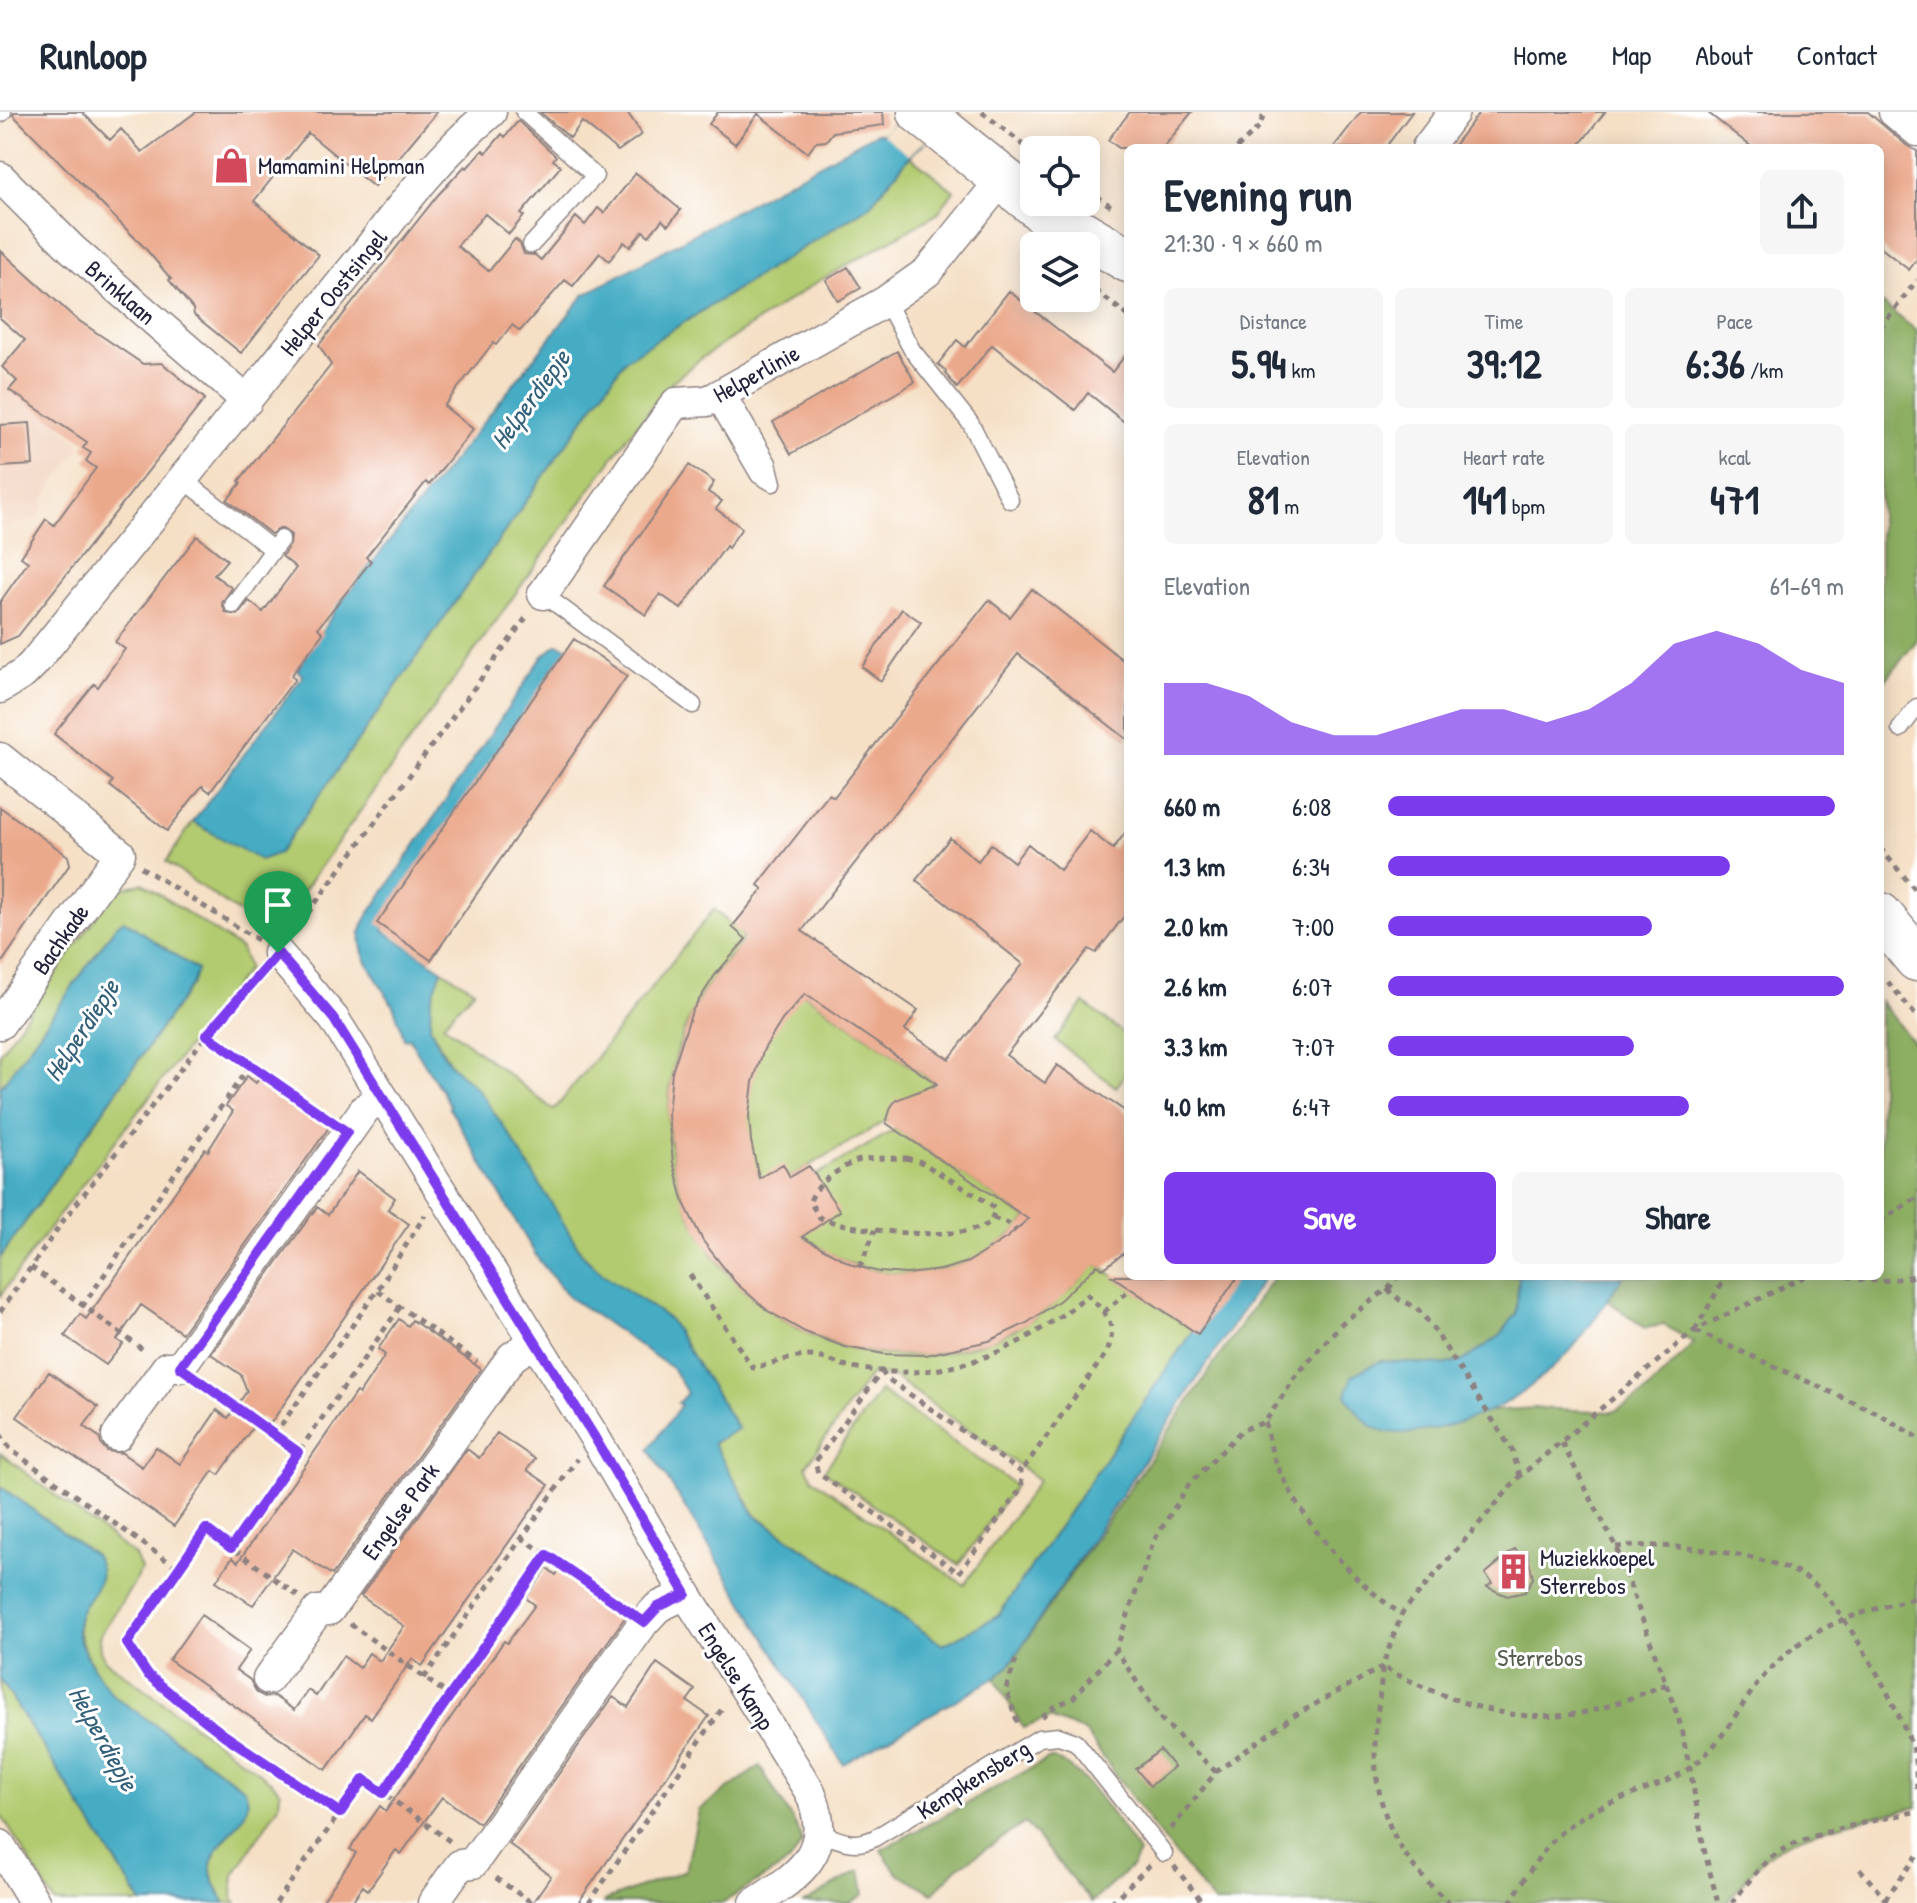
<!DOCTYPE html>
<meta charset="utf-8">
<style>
body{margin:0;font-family:"Patrick Hand",sans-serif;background:#f6f6f7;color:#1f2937;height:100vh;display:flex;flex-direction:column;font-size:30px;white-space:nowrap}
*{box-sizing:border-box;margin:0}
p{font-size:26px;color:#747a83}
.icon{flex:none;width:44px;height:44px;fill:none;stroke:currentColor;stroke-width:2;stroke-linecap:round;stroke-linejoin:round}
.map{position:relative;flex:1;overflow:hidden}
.details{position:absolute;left:1124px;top:32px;width:760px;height:1136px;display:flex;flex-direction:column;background:#fff;border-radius:12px;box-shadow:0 4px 20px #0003}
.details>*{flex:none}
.fabs{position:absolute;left:1020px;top:24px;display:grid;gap:16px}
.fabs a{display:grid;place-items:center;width:80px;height:80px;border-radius:12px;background:#fff;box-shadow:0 4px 20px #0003;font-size:40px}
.pin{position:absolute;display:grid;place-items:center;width:68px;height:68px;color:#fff;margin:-82px -34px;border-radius:50% 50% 50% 0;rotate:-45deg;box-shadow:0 0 8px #0007}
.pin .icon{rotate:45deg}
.round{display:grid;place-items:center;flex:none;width:84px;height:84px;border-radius:12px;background:#f6f6f7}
.overview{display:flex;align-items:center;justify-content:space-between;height:136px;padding:0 40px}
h1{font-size:44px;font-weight:700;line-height:60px}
.stats{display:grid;grid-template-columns:repeat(3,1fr);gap:12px;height:136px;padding:8px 40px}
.stats div{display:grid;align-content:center;border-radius:12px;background:#f6f6f7;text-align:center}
.stats b{font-size:40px;font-weight:700}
.stats small{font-size:22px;font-weight:400}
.stats p{font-size:22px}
.chart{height:224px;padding:16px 40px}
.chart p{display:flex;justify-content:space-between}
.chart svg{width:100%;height:144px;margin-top:8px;fill:#7c3aed;opacity:.7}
.button{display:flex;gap:16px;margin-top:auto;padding:16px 40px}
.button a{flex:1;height:92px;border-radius:12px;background:#7c3aed;color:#fff;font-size:32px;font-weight:700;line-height:92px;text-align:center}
.button a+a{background:#f6f6f7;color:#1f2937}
ul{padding:0 40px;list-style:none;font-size:26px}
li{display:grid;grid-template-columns:128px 96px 1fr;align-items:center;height:60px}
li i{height:20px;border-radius:10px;background:#7c3aed}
header{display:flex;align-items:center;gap:48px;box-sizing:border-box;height:112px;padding:0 40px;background:#fff;border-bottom:2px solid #e0e1e3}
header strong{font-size:38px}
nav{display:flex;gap:44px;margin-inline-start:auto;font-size:28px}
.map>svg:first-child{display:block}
.built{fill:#f3d4bf}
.green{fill:#b2cb70;stroke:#6a7656;stroke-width:2;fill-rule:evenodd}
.forest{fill:#8daf62;stroke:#58684e;stroke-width:2}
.water{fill:#45acc4;stroke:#346780;stroke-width:2}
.pier{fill:#f5e0c6}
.building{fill:#eba98c;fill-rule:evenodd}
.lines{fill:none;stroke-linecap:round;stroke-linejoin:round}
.service-casing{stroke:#8c8180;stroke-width:19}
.minor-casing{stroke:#8c8180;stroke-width:33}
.secondary-casing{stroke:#8c8180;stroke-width:47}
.path{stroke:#8c8180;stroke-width:5;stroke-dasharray:6 6;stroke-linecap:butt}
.service{stroke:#fff;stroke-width:16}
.minor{stroke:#fff;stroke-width:30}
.secondary{stroke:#fff;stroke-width:44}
.route-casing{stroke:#fff;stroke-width:16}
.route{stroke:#7c3aed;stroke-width:10}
.labels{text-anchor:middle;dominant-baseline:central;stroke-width:6;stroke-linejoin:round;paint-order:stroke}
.poi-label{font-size:24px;fill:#22223b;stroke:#fff;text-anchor:start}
.street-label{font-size:24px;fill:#22223b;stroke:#fff}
.park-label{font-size:24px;fill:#545d4e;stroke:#fff}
.water-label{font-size:26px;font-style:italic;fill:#326079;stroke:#fff}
</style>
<header>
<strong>Runloop</strong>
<nav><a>Home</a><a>Map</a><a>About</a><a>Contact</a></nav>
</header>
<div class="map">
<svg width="1917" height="1791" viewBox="0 0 1917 1791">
<rect width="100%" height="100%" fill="#fff"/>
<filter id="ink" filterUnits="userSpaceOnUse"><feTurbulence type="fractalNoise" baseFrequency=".0125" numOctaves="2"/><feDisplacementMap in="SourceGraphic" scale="16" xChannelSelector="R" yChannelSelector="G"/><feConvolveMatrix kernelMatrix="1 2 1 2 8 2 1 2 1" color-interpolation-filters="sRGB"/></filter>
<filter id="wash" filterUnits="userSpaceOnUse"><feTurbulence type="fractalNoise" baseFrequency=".006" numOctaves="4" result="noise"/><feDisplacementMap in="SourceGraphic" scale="32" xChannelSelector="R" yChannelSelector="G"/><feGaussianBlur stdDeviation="1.8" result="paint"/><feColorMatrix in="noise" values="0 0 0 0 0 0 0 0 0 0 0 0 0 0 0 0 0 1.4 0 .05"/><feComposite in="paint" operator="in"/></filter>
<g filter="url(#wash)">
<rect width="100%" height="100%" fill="#f5e0c6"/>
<!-- built -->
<path class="built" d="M0,258L81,334L43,387L45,393L37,407L0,417Z"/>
<!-- green -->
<path class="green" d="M910,44L954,79L937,102L817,170L703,245L673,269L629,323L283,807L273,816L262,817L166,750L193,710L260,747L279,741L626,247L869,94Z
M143,771L241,837L248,856L65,1095L0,1184V1146L193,870L196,858L124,809L116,814L0,976V941L107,789L123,776Z
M714,797L744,825C736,839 724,850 714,864C693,893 678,927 672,963C642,1143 815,1291 988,1229C1031,1214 1065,1185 1096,1152L1193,1218L998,1504L943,1533L755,1402L712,1331L738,1316L650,1194L603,1163L583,1143L479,979L451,953L430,915V889L442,858L474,878L443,912L554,998ZM871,1262L894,1265L1039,1368L964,1473L813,1367L806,1354Z
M794,875L934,970L921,988L790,1065H761L749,1045L746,987L752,953Z
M1084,891L1128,925V959L1116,975L1055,928Z
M896,1017L1028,1107C963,1173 876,1181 803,1123L796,1075Z
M880,1279L1015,1373L959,1453L824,1359Z
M0,1341L135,1444L141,1457L138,1465L99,1525L100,1538L105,1548L273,1671L280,1680L279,1693L234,1763L232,1784L237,1791H226C220,1781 210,1768 211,1755C213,1725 261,1707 244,1676L114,1584C100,1569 72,1525 79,1504C84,1490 95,1478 101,1464L94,1443L0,1374Z
M0,1567L142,1791H55L0,1701Z"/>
<!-- forest -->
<path class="forest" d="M1880,190L1917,219V528L1880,575Z
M1880,889L1917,935V1695C1877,1705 1812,1715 1778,1736C1758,1749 1742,1772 1727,1791H1214L1152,1713L1085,1620L1050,1606L1023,1616L995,1566L1008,1555L1274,1164H1519L1516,1202L1500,1224L1463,1249L1442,1253L1381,1249L1407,1322L1489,1299L1535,1296L1613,1300L1643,1283L1694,1231L1664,1213L1645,1216L1607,1188L1623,1164H1880Z
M1050,1646C1086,1655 1117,1712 1139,1741L1132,1754L1092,1790L1025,1711L957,1756L933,1781L898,1762L881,1738Z
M760,1654L800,1721L802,1731L790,1750L722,1791H604L606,1788L686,1758L699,1698Z
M860,1758L864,1782L850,1791H804Z"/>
<!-- water -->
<path class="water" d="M906,0H957L910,44L869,94L626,247L279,741L260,748L193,710L303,564L297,558L338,494L584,183L876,21L883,22Z
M557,532L576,538L383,818L442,858L431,889L430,915L440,937L451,953L479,979L509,1022L583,1143L603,1162L669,1207L738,1317L713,1331L754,1402L943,1533L998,1504L1193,1218L1237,1164H1265L1008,1555L995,1566L843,1652L649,1337L681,1293L678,1291L687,1281L673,1257L569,1185L559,1173L538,1147L449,995L450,993L409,926L404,927C401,917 398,906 394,896C381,867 346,838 367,805L543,544Z
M124,808L197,858L193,870L0,1146V976L116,814Z
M1519,1164H1623C1603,1193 1584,1228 1557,1252C1544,1264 1529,1276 1514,1286C1485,1305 1406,1333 1374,1315C1362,1308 1353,1294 1346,1283L1352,1263L1381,1249L1442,1253L1463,1249L1500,1224L1516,1202Z
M0,1374L94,1443C116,1474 75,1488 77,1518C78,1534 103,1572 114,1584L244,1676C261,1708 213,1725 211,1755C210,1768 220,1781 226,1791H142L0,1567Z"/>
<!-- pier -->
<path class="pier" d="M906,0H957L910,43L882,22Z"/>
<g id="blocks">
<!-- building -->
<path class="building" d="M14,0H82L110,28L121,17L142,40L196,0H437L374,75L308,21L254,89L319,143L241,241L194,203L193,197L169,168L171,167L145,136L13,3Z
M540,0H627L642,22L618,39L582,10L570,26Z
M718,0H883L884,13L833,20L826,29L816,30L808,41L758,2L735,32L709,12Z
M1130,0H1192L1163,36H1119L1108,28Z
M1361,0H1412L1385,36H1333Z
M1480,0H1605L1577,36H1452Z
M1707,0H1868L1906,33L1917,39V147L1909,158L1880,135V36H1753Z
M518,9L556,44L553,48L561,54L521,102L524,104L509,122L485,102L457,134L489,159L515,127L520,131L524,142L535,143L541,148L576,105L585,113L598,96L604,101L636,61L681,98L668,113L662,108L649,124L643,119L630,135L624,130L609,149L600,141L573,174L565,168L520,219L512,213L496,233L493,231L444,294L473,317L429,373L426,370L366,445L371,449L318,516L323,521L291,564L295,567L210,680L202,674L167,719L110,674L113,669L54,622L94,572L98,575L125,537L115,530L197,424L227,448L214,463L232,476L222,491L226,501L238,503L249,489L263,500L296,456L282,444L290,433L291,423L281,416L271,422L227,388L241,371L239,369L331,253L319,233L438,83L465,54L467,56L483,38L486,41L502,22L505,25Z
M0,138L75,206L143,252L162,251L205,287L18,524L0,532V490L28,450L21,445L46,407L54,413L96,356L86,349L91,341L83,336L87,330L9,278L17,269L2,255L25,228L0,206Z
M848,155L861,176L838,189L826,168Z
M1009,179L1112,260L1128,240V313L1088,281L1075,298L992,233L957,276L945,261L946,259L938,252L957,228L965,235Z
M897,239L915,270L791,342L773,310Z
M30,311L33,353L0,355V313Z
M689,353L714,370L708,380L722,389L716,397L742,416L728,436L726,434L681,497L660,482L646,503L604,474Z
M1032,477L1128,552V628L1018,542L802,819L918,898L905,918L949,947L1023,852L916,768L950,726L978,749L991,732L1014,750L1028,732L1060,758L1090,719L1113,737L1128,717V799L1096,841L1089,837L1006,943L1045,971L1057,953L1128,1001V1138L1103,1157L1097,1153L1060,1188L1027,1211L989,1229L926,1243L884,1242L845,1235L805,1220L768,1199L736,1171L703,1129L684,1091L673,1050L668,1003L672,960L692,899L715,863L746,827L732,815L763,777L758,773L829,682L834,685L989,488L1010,505ZM805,882L937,972L896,988L891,995L886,1011L1028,1107L1008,1125L968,1150L941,1158L907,1162L879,1160L853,1153L802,1125L840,1099L809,1054L790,1065L783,1052L759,1066L751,1029L749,1004L753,970L764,937L782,908Z
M902,497L921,510L881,569L862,555Z
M574,527L627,564L431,848L377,811Z
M0,695L68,744L70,752L0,853Z
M247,964L256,971L260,965L330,1014L182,1221L141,1193L117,1228L123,1232L106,1253L65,1224L80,1202L86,1207L205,1037L208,1039L233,999L226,994Z
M358,1059L395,1086L388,1097L409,1112L270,1312L260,1305L219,1363L213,1359L174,1414L17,1305L49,1260L98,1295L84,1314L99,1325L101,1332L107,1339L122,1341L142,1355L156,1335L180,1352L217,1298L228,1306L247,1279L241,1263L211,1242L317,1095L328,1103Z
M1112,1164H1238L1198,1222Z
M399,1207L408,1214L412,1208L481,1257L332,1463L293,1437L253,1493L248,1490L216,1469L232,1446L238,1450L356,1280L359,1282L385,1243L378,1237Z
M497,1321L535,1347L527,1358L549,1373L422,1554L412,1547L371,1606L365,1602L326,1658L169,1548L201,1503L250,1538L236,1558L250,1568L257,1581L265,1585L274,1584L294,1598L308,1578L316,1584L343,1544L359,1556L369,1541L380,1549L404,1514L361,1484L467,1337L479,1346Z
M1515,1437L1521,1444L1527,1440L1533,1466L1525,1480L1507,1484L1487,1475L1492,1471L1485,1462Z
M547,1456L556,1463L560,1457L626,1504L479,1711L442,1685L401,1742L396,1738L368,1778L363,1774L351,1791H321L356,1741L350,1737L380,1694L386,1699L504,1529L507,1531L535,1493L526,1486Z
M657,1551L695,1578L687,1589L709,1604L578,1791H532L551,1764L509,1732L613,1585L628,1595Z
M1160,1638L1174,1655L1150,1674L1136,1657Z"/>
</g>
</g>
<g filter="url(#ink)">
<use href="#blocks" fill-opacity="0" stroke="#8c8180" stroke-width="2"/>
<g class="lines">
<defs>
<path id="service" d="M524,0L595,64L531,133
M0,2L3,0
M886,189L912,238L971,312L1010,388
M726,279L768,351L773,371
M714,286L759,363L773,371
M183,367L272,437
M543,482L693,593
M233,493L281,427
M1900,617L1917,595
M820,1721C840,1728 853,1736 873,1727L1039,1626L1059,1624L1076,1630L1164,1741"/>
<path id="minor" d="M1894,0L1917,19
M1427,36L1454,0
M0,65L72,137L247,289
M543,482L676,291L707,289L714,286L886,189L927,160L1003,66
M0,576L23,562L33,552L367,139C405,89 442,41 491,0
M0,646L120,742L0,912
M278,841L334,907L595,1326L686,1482L810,1680C835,1739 801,1762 755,1791
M117,1324L167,1255H180L365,997L382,984
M268,1567L318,1499L329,1498L512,1245L534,1230
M0,1733L35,1791
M433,1791L460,1753L473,1751L644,1510L658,1495L686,1482"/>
<path id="secondary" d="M920,0L1038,95L1079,134
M1057,106L1128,148
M1880,803L1917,847"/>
</defs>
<!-- service casing -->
<use href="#service" class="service-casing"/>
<!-- minor casing -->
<use href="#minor" class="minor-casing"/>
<!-- secondary casing -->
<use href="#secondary" class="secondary-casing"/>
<!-- path -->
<path class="path" d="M982,0L1034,41
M1237,36L1259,15L1265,0
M1086,77L1115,97
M1086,171L1128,204
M1880,216L1917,168
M1880,401L1885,418L1880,426
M1880,736L1917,780
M141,755L258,828
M294,820L528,503
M1888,870L1917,905
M207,923L327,1006
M906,1046L921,1050L990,1092L995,1098L990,1111C959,1131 854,1119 820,1106L810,1090C814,1073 843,1053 860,1048C874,1045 891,1047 906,1046Z
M993,1106L1008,1111L1016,1119
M1880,1109L1917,1086
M31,1155L146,1240
M860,1155L875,1118
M690,1163L753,1256C770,1252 789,1245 807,1244C818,1243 832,1250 843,1253C859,1257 875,1259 892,1260C968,1263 1030,1230 1088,1183C1107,1203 1118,1212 1107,1240L1021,1360
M1847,1164C1872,1172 1893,1169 1917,1163
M1387,1177L1400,1188L1416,1195L1431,1213L1512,1338L1520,1364
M378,1179L477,1250
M82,1195L250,953
M0,1200L63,1109L207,923L260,861
M1104,1200L1131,1177
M1695,1218L1726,1164
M1696,1219L1877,1301L1917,1325
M882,1259L885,1265L1021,1360L1022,1375L959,1461L818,1361L815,1350Z
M200,1270L298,1340
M1265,1310C1268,1322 1270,1334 1274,1346C1300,1407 1347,1465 1401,1502
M0,1322L11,1338L179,1457
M274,1323L377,1179L425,1103
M1562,1331L1616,1435L1679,1608L1690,1656L1704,1737L1718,1791
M521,1425L624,1496
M1616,1435C1663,1430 1768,1440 1808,1467C1840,1488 1902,1600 1913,1639C1916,1650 1916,1664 1917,1676
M231,1436L400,1195
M298,1484L206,1417L127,1531L147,1562L175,1585L224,1623L340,1701
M350,1512L450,1584
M1016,1548L1006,1577L1019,1615
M424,1566L577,1347
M1042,1605L1050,1597L1073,1586L1116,1538
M1216,1660L1161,1607L1116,1538L1153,1430L1188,1374L1242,1318L1265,1310L1296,1264L1342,1211L1390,1175L1398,1164
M383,1681L547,1443
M1171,1717L1216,1660L1292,1605L1382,1555L1402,1501L1520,1364L1695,1218L1806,1164
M1174,1754L1203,1791
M1860,1757L1888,1791
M496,1766L532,1791
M1885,1787L1917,1744
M276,1791L364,1667L451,1730
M589,1791L724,1594
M1111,1791L1150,1753
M1450,1791C1402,1751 1377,1706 1375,1642C1374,1613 1381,1584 1382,1555C1447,1588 1516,1617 1590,1599C1616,1593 1642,1581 1667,1572
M1510,1791C1528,1762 1545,1730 1574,1710C1609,1685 1655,1680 1690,1656C1720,1635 1737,1598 1759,1570C1807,1512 1849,1505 1917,1485
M1732,1791C1747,1772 1763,1748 1784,1737C1824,1716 1874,1710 1917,1699"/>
<!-- service -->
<use href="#service" class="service"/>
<!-- minor -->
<use href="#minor" class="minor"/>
<!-- secondary -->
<use href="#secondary" class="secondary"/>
</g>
</g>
<g class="lines" filter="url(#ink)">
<defs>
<path id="route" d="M278,841L334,907L595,1326L686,1482L658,1495L644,1510L547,1443L383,1681L364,1667L340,1701L224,1623L175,1585L147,1562L127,1531L206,1417L231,1436L298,1340L180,1255L347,1020L207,923Z"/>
</defs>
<!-- route casing -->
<use href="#route" class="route-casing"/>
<!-- route -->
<use href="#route" class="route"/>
</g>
<!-- icons -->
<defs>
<symbol id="shop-bare" viewBox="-9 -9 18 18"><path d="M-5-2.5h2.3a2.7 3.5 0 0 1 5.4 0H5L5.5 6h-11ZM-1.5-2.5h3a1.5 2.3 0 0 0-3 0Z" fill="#d1495b" stroke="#fff" stroke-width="2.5" paint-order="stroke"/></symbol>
<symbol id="building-bare" viewBox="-9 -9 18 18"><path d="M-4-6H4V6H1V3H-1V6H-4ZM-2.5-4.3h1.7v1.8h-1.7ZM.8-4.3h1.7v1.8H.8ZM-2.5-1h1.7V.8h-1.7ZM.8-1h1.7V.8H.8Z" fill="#d1495b" stroke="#fff" stroke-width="2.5" paint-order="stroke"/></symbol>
</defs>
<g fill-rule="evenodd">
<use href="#shop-bare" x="206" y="28" width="51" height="51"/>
<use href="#building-bare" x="1488" y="1434" width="51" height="51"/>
</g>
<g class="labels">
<!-- poi labels -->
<g class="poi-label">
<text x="258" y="53">Mamamini Helpman</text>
<text x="1540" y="1445">Muziekkoepel<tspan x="1540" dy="28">Sterrebos</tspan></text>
</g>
<!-- street labels -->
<g class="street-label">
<text transform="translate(121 180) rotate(41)">Brinklaan</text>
<text transform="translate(333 180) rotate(-51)">Helper Oostsingel</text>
<text transform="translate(756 261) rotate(-29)">Helperlinie</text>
<text transform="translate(60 827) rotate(-55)">Bachkade</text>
<text transform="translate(400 1399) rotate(-54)">Engelse Park</text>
<text transform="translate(737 1564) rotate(58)">Engelse Kamp</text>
<text transform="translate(973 1667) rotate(-32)">Kempkensberg</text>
</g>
<!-- park labels -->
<g class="park-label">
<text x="1540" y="1545">Sterrebos</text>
</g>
<!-- water labels -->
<g class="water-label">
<text transform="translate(530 287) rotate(-54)">Helperdiepje</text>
<text transform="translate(81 918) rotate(-57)">Helperdiepje</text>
<text transform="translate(104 1626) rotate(61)">Helperdiepje</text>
</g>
</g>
</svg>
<div class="fabs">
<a><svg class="icon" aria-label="locate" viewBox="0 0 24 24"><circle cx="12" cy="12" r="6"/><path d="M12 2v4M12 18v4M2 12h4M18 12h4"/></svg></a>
<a><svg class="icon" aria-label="layers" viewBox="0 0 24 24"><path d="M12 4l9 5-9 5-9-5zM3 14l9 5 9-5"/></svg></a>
</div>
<div class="pin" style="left:278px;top:841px;background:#1e9e55"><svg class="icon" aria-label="arrive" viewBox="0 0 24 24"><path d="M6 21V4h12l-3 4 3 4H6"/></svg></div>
<section class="details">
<div class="overview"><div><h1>Evening run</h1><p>21:30 · 9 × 660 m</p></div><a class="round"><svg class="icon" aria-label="share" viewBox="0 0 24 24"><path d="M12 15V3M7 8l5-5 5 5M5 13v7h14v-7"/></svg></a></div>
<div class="stats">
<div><p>Distance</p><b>5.94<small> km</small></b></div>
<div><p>Time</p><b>39:12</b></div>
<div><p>Pace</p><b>6:36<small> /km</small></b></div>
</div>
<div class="stats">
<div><p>Elevation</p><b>81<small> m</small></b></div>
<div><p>Heart rate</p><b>141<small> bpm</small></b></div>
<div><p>kcal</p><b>471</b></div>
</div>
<div class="chart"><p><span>Elevation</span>61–69 m</p>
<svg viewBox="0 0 160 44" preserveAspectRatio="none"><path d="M0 44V22L10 22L20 26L30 34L40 38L50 38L60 34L70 30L80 30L90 34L100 30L110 22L120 10L130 6L140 10L150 18L160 22V44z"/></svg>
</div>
<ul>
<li><b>660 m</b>6:08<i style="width:98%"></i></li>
<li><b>1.3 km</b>6:34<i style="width:75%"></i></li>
<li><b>2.0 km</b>7:00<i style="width:58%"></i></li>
<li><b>2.6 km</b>6:07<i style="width:100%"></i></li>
<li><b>3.3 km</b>7:07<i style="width:54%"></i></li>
<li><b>4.0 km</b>6:47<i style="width:66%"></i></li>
</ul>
<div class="button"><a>Save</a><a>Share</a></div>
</section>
</div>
